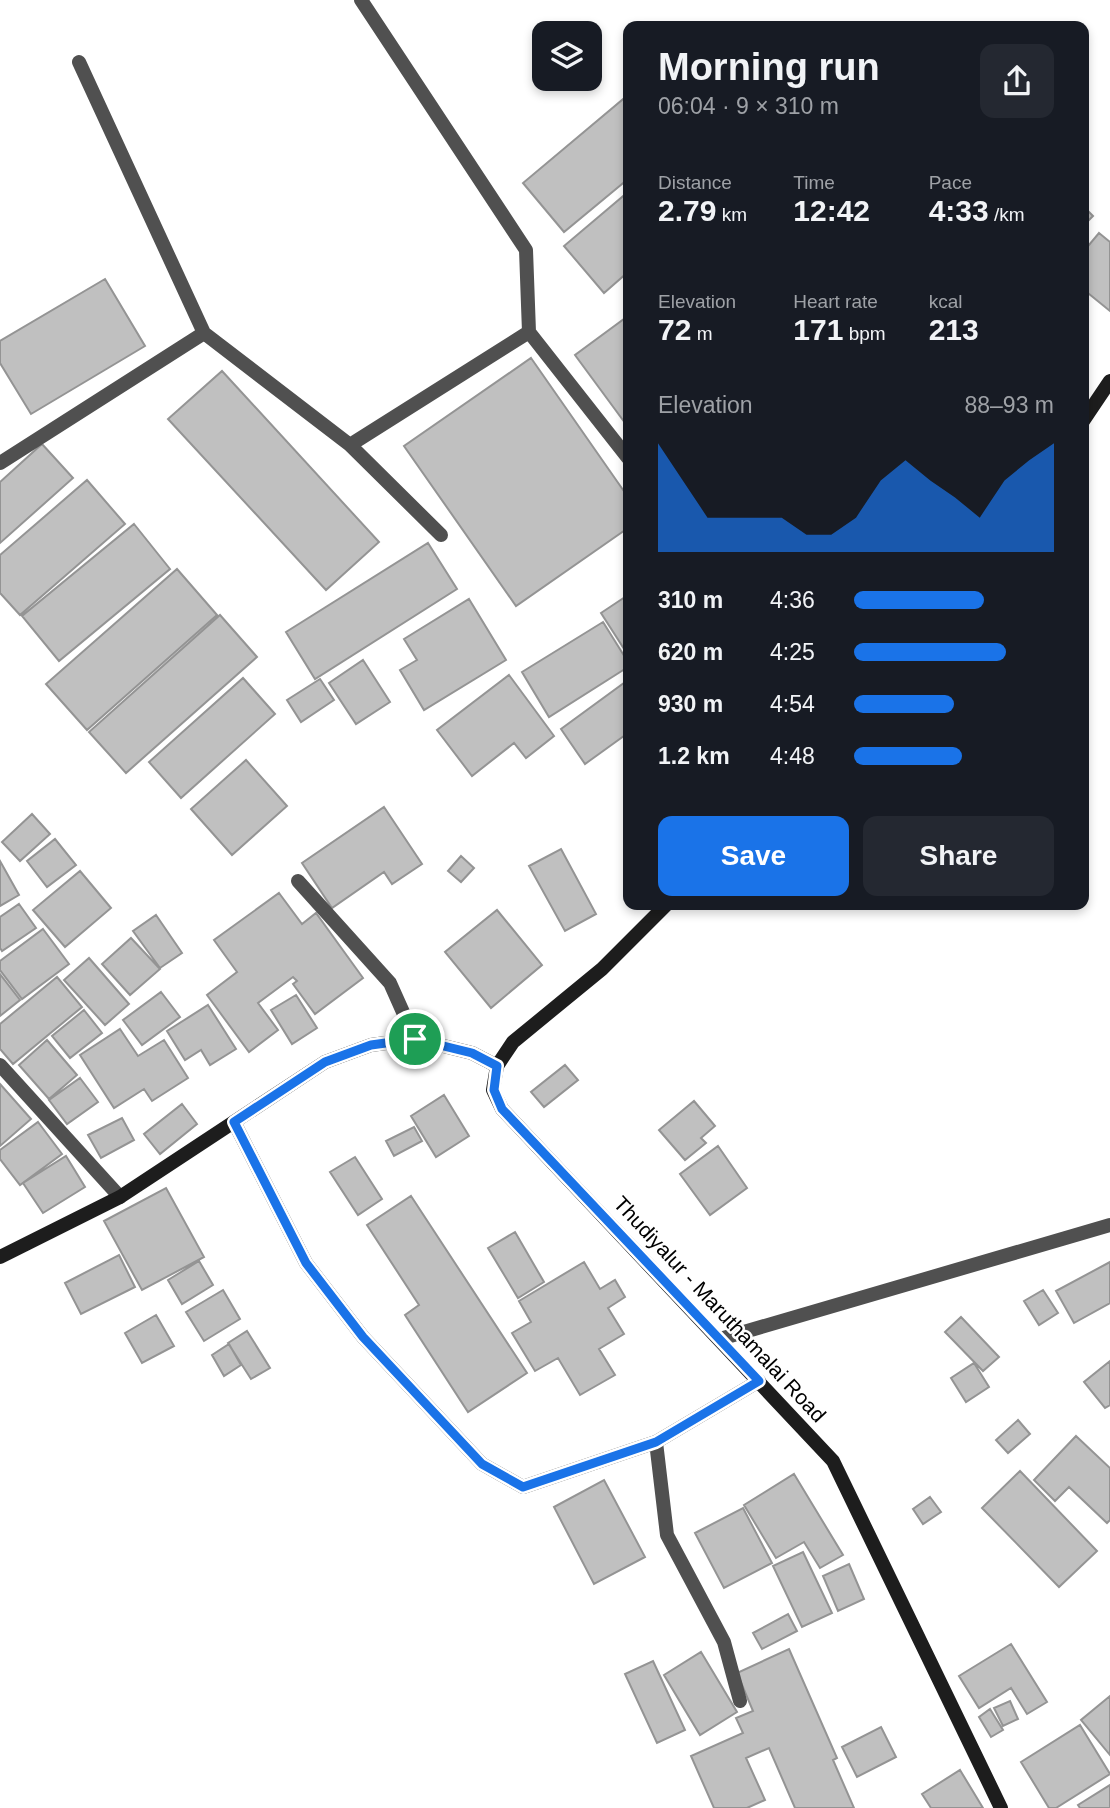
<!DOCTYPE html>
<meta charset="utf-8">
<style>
body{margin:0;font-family:Helvetica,sans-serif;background:#242831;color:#f1f3f6;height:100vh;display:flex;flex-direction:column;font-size:26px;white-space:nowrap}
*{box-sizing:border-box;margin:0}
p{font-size:23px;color:#9ea1a6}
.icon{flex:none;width:38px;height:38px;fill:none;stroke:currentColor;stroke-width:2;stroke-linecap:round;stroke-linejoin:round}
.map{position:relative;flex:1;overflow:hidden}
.details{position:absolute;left:623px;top:21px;width:466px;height:889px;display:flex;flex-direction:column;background:#171b24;border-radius:14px;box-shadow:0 4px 10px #0003}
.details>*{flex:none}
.tools{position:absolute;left:532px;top:21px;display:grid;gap:14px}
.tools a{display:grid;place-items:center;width:70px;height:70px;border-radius:14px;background:#171b24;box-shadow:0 4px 10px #0003;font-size:35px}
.pin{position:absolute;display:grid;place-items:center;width:60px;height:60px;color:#fff;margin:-30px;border:4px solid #fff;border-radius:50%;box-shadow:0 2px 7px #0007}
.round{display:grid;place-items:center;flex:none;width:74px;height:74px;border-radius:14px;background:#242831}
.overview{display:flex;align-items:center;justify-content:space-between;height:119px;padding:0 35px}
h1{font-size:38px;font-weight:700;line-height:52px}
.stats{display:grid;grid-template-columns:repeat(3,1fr);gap:10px;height:119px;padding:7px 35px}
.stats div{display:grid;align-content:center}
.stats b{font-size:30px;font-weight:700}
.stats small{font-size:19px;font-weight:400}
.stats p{font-size:19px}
.chart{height:196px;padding:14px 35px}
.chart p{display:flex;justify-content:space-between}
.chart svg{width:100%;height:126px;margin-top:7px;fill:#1a73e8;opacity:.7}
.primary-button{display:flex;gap:14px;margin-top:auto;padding:14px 35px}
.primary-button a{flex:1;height:80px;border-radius:14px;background:#1a73e8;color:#fff;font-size:28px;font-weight:700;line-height:80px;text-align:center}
.primary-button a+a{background:#242831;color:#f1f3f6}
ul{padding:0 35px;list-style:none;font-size:23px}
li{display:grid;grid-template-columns:112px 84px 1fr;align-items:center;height:52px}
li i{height:18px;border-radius:9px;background:#1a73e8}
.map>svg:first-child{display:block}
.building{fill:#c0c0c0;stroke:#949494;stroke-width:2}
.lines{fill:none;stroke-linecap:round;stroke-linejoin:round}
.street{stroke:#505050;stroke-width:14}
.secondary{stroke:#1d1d1d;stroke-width:14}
.route-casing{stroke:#fff;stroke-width:14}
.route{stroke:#1a73e8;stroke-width:9}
.labels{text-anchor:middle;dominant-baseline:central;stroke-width:5;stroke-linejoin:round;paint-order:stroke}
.street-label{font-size:21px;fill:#000;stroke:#fff}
</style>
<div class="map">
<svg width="1110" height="1808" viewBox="0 0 1110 1808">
<rect width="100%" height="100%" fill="#fff"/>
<!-- building -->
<path class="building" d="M628,95V179L564,232L523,183Z
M628,192V272L604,293L564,246Z
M1083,206L1093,216L1083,226Z
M1099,233L1110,242V311L1083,289V252Z
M105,279L145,346L31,414L0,363V341Z
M628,316V427L575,355Z
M531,358L628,497V528L516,606L404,446Z
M222,371L379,542L326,590L168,419Z
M42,444L73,478L0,543V482Z
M87,480L125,524L20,615L0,593V555Z
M134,524L170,569L59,661L22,616Z
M428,543L457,589L315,679L286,632Z
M177,569L217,615L87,730L46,684Z
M628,595V655L601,613Z
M469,599L506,660L424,710L400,670L417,660L404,639Z
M220,615L257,657L126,773L89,732Z
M603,622L628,662V667L549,717L522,672Z
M363,660L390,702L356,724L329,683Z
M509,675L554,736L526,758L514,743L472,776L437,730Z
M243,678L275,714L181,798L149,762Z
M320,679L334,700L301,722L287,700Z
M628,680V733L585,764L561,729Z
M246,760L287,806L232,855L191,809Z
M384,807L422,864L392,884L384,872L332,908L302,863Z
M32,814L50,834L20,861L2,842Z
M55,839L76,865L47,887L27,861Z
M561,849L596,914L565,931L529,866Z
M461,856L474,868L461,882L448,871Z
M0,861L19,895L0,906Z
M80,871L111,908L65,947L33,910Z
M279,893L302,924L316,913L363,978L315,1014L293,984L297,981L293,977L258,1003L278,1030L249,1052L207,995L237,972L214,940Z
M19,904L36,928L2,951L0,948V917Z
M497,910L542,965L491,1008L445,952Z
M156,915L182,953L160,968L133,931Z
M43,929L69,964L22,999L0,970V961Z
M131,938L160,969L130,995L102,964Z
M89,958L129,1004L105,1025L64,980Z
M0,974L20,1000L0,1016Z
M57,977L82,1007L13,1064L0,1049V1024Z
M161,992L180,1017L142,1045L123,1020Z
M296,995L317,1028L292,1044L271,1010Z
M208,1005L236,1049L210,1065L201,1050L185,1060L167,1031Z
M84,1010L102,1033L70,1058L52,1036Z
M120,1029L138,1056L164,1040L188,1078L152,1101L144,1089L114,1108L80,1055Z
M47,1040L77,1075L49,1099L19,1065Z
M565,1065L578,1080L544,1107L531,1092Z
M80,1078L98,1102L67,1124L49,1100Z
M0,1084L31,1119L0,1146Z
M444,1095L469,1136L436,1157L411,1116Z
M694,1101L715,1126L701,1138L706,1143L685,1160L659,1130Z
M182,1104L197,1124L160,1154L144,1134Z
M122,1118L134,1140L101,1158L88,1135Z
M38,1122L62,1154L20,1185L0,1159V1150Z
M414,1127L422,1141L394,1156L386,1141Z
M718,1146L747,1188L710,1215L680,1174Z
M66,1156L85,1187L43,1213L23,1183Z
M355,1157L382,1199L358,1215L330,1172Z
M166,1188L204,1257L142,1290L104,1221Z
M411,1196L527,1373L468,1412L405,1315L419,1305L367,1225Z
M515,1232L544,1282L518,1298L488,1248Z
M119,1255L135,1287L81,1314L65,1283Z
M199,1261L213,1285L182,1304L168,1280Z
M584,1262L600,1289L615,1280L625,1297L608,1308L624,1334L599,1349L615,1375L580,1395L558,1358L535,1371L512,1333L531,1322L519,1301Z
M1110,1262V1303L1074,1323L1056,1291Z
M223,1290L240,1319L204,1341L186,1312Z
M1043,1290L1058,1313L1039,1325L1024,1301Z
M156,1315L174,1346L142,1363L125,1333Z
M961,1317L999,1357L983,1371L945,1332Z
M247,1331L270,1368L251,1379L228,1343Z
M229,1344L241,1365L224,1376L212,1355Z
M1110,1361V1405L1105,1408L1084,1382Z
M974,1363L989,1387L966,1402L951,1378Z
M1018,1420L1030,1434L1008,1453L996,1440Z
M1076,1436L1110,1468V1520L1107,1523L1069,1487L1055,1501L1034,1480Z
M1020,1471L1097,1551L1059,1587L982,1508Z
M794,1474L843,1555L820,1568L804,1542L776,1558L744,1505Z
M604,1480L645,1557L594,1584L554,1507Z
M930,1497L941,1512L923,1524L913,1509Z
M743,1508L772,1563L724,1588L695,1533Z
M803,1552L832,1613L802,1627L773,1566Z
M849,1564L864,1599L838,1611L823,1576Z
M788,1614L797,1631L762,1649L753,1633Z
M1011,1644L1047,1702L1027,1714L1011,1688L979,1708L959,1676Z
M789,1649L837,1758L833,1760L854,1808H795L769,1748L746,1758L765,1800L747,1808H714L691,1756L743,1733L736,1718L753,1711L737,1673Z
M701,1652L737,1712L700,1735L664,1675Z
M653,1661L685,1730L657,1743L625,1674Z
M1110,1696V1755L1081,1720Z
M1010,1701L1018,1719L1003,1726L994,1708Z
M990,1709L1003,1730L991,1737L979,1717Z
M1080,1725L1110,1774L1056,1808H1049L1021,1762Z
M881,1727L896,1757L857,1777L842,1747Z
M960,1770L983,1808H931L922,1794Z
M1110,1785V1808H1080L1078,1805Z"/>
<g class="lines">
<!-- street -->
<path class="street" d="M361,0L526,250L529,332L628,458
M79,62L204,333L350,445L441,535
M350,445L529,332
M0,463L204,333
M298,881L390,983L415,1039
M0,1065L120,1197
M234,1122L306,1263L363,1337L482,1464L523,1487L656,1442L759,1381
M720,1339L1110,1225
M656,1442L667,1535L724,1642L740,1701"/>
<!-- secondary -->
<path class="secondary" d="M1083,421L1110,381
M666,905L602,969L513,1042L497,1066L493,1090L502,1109L833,1461L1001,1808
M0,1257L120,1197L325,1062L371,1045L415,1039L472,1053L497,1066"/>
</g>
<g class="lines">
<defs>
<path id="route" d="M415,1039L472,1053L497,1066L494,1090L502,1109L759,1381L656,1442L523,1487L482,1464L363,1337L306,1263L234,1122L325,1062L371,1045Z"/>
</defs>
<!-- route casing -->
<use href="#route" class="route-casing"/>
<!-- route -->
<use href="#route" class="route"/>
</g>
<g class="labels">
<!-- street labels -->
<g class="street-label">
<text transform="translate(720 1309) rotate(47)">Thudiyalur - Maruthamalai Road</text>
</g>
</g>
</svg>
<div class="tools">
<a><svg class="icon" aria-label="layers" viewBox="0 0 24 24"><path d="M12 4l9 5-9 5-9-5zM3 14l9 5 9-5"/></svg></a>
</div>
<div class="pin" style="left:415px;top:1039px;background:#1e9e55"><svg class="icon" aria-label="arrive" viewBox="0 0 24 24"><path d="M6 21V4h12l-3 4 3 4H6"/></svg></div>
<section class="details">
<div class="overview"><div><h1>Morning run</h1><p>06:04 · 9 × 310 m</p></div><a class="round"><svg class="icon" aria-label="share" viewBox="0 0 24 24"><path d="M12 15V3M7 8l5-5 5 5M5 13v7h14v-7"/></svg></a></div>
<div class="stats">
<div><p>Distance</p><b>2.79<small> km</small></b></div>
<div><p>Time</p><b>12:42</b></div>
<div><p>Pace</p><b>4:33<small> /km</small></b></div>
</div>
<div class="stats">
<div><p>Elevation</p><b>72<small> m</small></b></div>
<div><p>Heart rate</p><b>171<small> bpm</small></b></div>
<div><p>kcal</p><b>213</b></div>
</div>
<div class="chart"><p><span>Elevation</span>88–93 m</p>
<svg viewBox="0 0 160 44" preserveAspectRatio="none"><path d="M0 44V6L10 19L20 32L30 32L40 32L50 32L60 38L70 38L80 32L90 19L100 12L110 19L120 25L130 32L140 19L150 12L160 6V44z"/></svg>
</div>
<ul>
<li><b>310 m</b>4:36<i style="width:65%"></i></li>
<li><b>620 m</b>4:25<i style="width:76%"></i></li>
<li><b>930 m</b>4:54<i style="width:50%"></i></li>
<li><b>1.2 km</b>4:48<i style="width:54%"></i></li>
</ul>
<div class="primary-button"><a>Save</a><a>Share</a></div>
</section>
</div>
